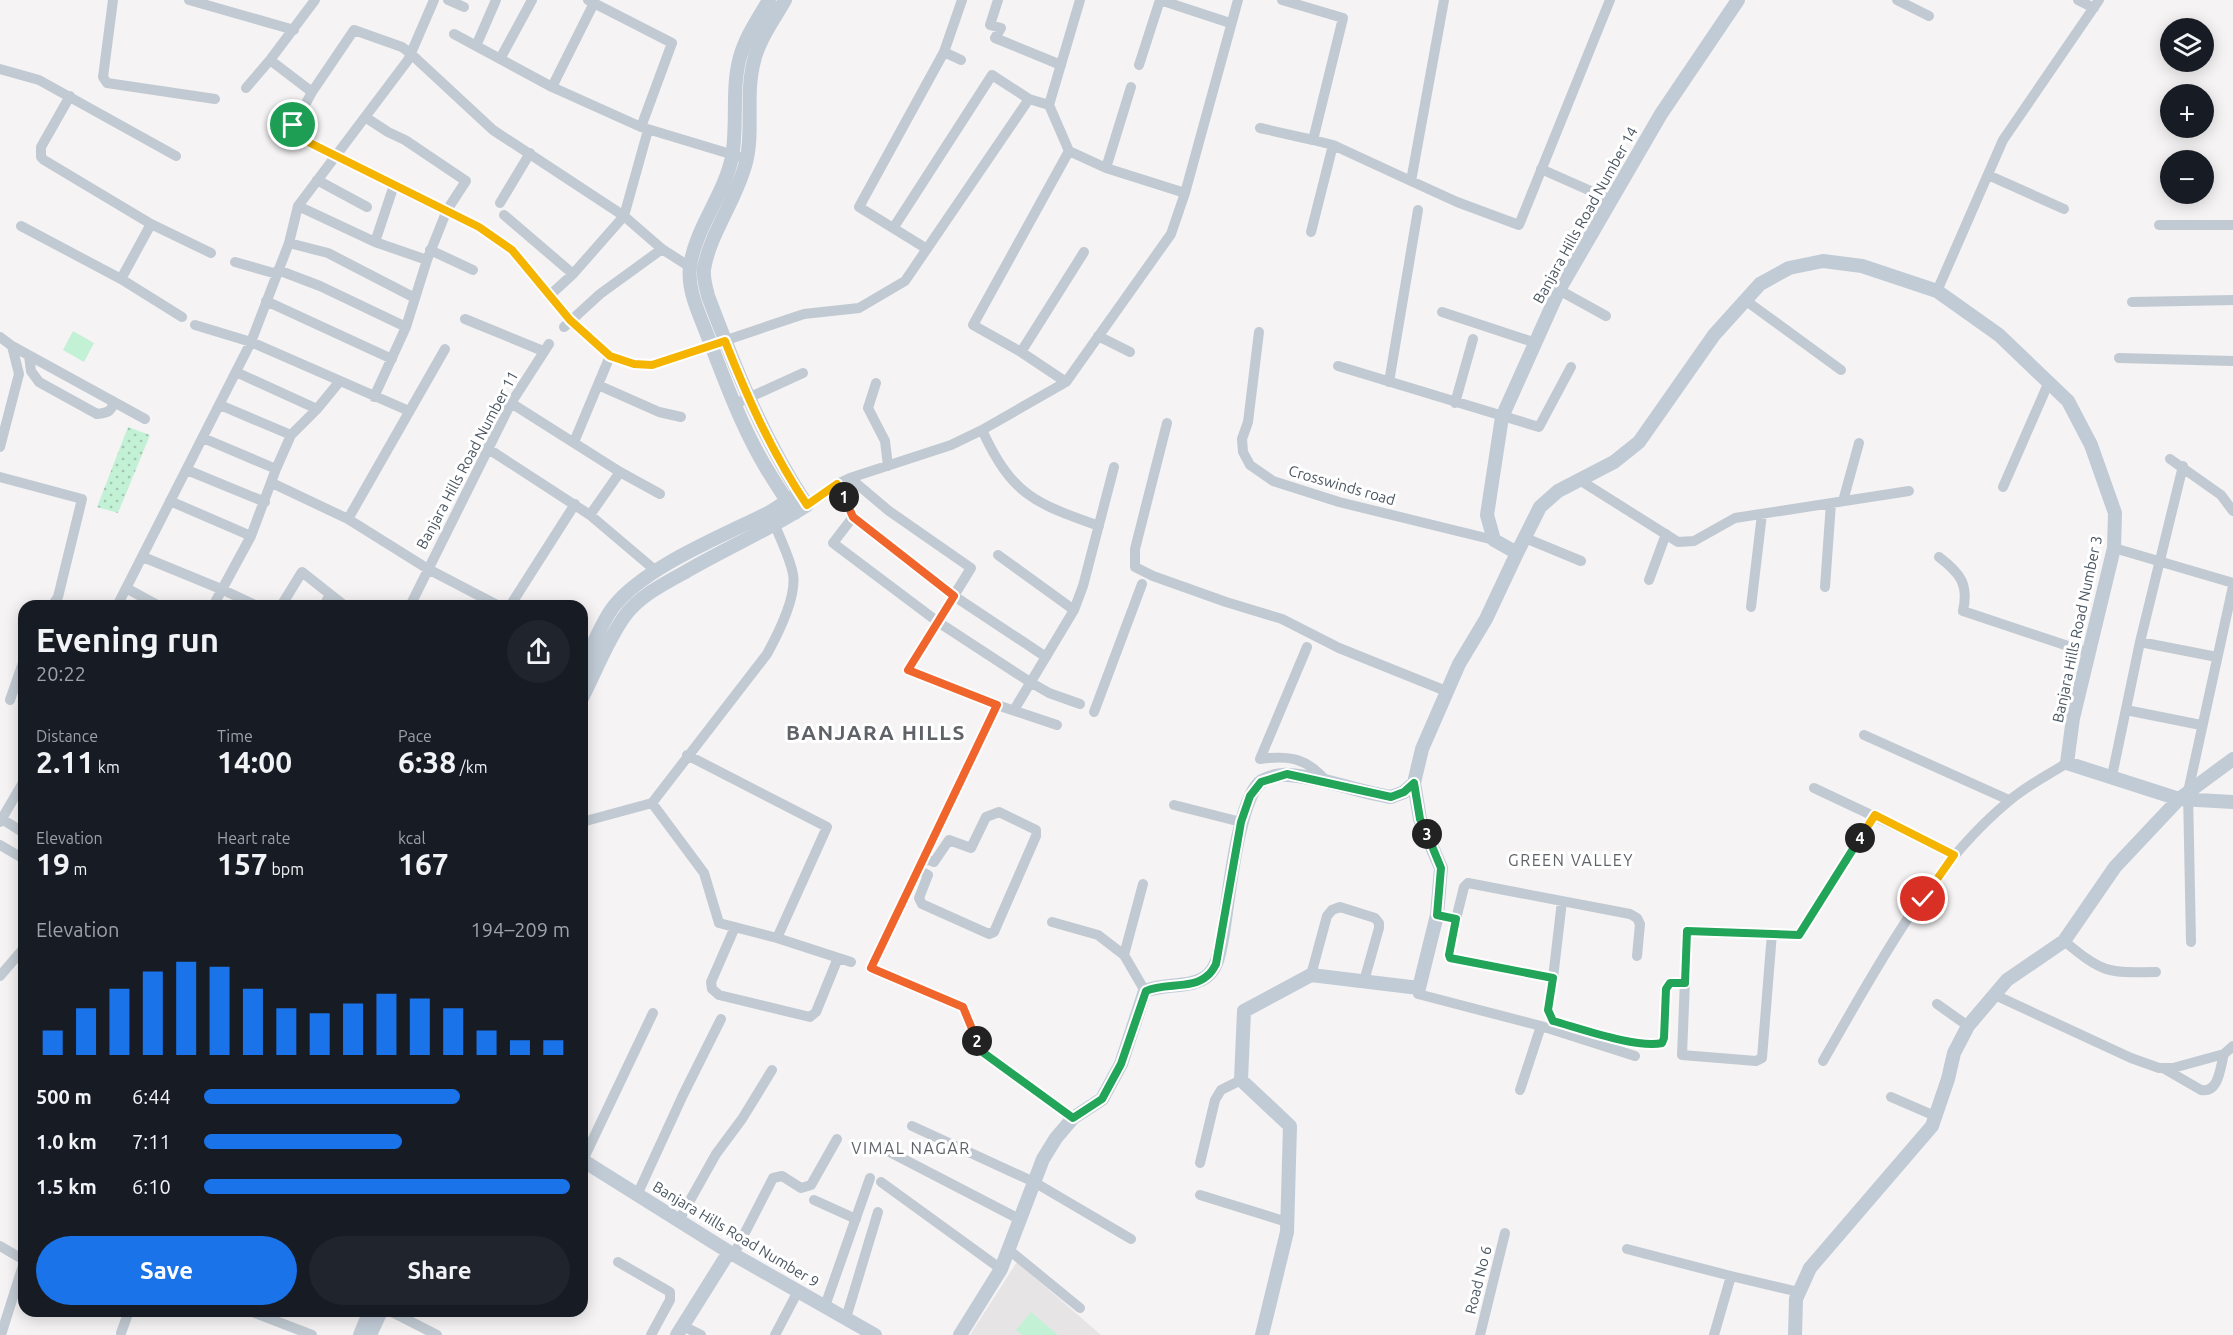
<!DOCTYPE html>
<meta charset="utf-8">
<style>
body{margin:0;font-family:Ubuntu,sans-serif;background:#20242c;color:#f1f3f6;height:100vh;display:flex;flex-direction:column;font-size:22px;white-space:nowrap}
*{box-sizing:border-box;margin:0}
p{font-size:20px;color:#9ea1a6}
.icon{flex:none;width:33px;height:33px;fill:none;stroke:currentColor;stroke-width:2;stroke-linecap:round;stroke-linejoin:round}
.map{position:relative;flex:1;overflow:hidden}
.side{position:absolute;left:18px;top:600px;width:570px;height:717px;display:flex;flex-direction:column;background:#171b24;border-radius:18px;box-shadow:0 3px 15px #0003}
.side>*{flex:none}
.controls{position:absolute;left:2160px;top:18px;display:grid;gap:12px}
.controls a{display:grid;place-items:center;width:54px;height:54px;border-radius:50%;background:#171b24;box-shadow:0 3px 15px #0003;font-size:30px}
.pin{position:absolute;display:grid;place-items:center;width:51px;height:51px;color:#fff;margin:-26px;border:3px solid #fff;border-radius:50%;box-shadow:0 2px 6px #0007}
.km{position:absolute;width:30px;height:30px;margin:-15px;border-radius:50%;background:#222;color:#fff;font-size:16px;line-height:30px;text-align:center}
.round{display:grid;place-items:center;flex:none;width:63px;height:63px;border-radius:32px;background:#20242c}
.headline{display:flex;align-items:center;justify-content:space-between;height:102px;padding:0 18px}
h1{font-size:33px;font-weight:600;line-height:45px}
.figures{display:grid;grid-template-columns:repeat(3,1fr);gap:9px;height:102px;padding:6px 18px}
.figures div{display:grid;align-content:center}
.figures b{font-size:30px;font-weight:600}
.figures small{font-size:16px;font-weight:400}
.figures p{font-size:16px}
.chart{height:168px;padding:12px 18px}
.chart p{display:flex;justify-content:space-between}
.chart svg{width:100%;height:108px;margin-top:6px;stroke:#1a73e8;stroke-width:6}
.cta{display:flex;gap:12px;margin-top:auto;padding:12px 18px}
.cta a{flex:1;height:69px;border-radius:36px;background:#1a73e8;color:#fff;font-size:24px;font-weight:600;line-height:69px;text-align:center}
.cta a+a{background:#20242c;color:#f1f3f6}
ul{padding:0 18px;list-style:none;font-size:20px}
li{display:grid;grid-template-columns:96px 72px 1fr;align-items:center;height:45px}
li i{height:15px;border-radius:8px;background:#1a73e8}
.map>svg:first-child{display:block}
.education{fill:#e6e4e5}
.grass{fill:#c3f1d5}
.park{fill:url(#park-dots)}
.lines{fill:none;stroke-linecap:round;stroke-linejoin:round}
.street{stroke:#c1cad2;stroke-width:10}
.secondary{stroke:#c1cbd6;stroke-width:14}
.split-1-casing{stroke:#fff;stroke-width:12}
.split-2-casing{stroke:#fff;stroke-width:12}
.split-3-casing{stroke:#fff;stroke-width:12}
.split-4-casing{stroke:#fff;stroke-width:12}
.split-5-casing{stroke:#fff;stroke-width:12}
.split-1{stroke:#f5b400;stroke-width:8}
.split-2{stroke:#f0652b;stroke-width:8}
.split-3{stroke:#22a559;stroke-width:8}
.split-4{stroke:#22a559;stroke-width:8}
.split-5{stroke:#f5b400;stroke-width:8}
.labels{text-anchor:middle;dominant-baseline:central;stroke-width:6;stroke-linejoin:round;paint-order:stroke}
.street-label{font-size:15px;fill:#4a5661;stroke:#fff}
.neighbourhood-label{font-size:16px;letter-spacing:1.5px;fill:#5f6368;stroke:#fff}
.district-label{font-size:21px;font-weight:bold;letter-spacing:1.5px;fill:#5f6368;stroke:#fff}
</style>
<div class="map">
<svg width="2233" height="1335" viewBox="0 0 2233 1335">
<defs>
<pattern id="park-dots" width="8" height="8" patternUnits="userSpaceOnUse" patternTransform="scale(1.5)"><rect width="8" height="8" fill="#c3f1d5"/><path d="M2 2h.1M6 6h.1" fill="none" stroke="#a0c6b0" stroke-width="1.8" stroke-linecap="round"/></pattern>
</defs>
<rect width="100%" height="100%" fill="#f5f3f3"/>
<!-- education -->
<path class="education" d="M1017,1262L1101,1335H970Z"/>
<!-- grass -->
<path class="grass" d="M73,331L94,343L84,362L63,350Z
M1031,1312L1058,1335H1022L1016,1330Z"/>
<!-- park -->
<path class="park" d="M128,427L150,435L118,513L97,507Z"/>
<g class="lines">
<!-- street -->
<path class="street" d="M113,0L103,77L107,83L215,99
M189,0L294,30
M448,0L464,7
M588,0L672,43L641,127
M998,0L990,25L1001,28L995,38L1061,65
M1080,0L1049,105L1069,151L1106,168L1185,193
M1282,0L1343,18L1313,140L1333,145L1311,232
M1444,0L1411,181L1457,202L1519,225L1610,0
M1897,0L1929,16
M2078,0L2094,8
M454,34L552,87L641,127L747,159
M476,46L496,0
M944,52L961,60
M500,59L532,0
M1139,65L1160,0L1230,23
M0,69L39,80L176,156
M552,87L594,3
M246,88L270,60
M312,92L270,60L315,0
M70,96L41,147V157L44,160L151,224L211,253
M365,117L388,132L405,140L466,181L447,210L427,260L406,327L374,397
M1260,128L1313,140
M1333,145L1411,181
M1106,168L1131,87
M1541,169L1611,200
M1988,175L2064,209
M317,180L367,207
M500,203L530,153
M298,206L375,242L427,260
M504,215L573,274
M2159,225H2233
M21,226L121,279L182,317
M894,227L992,75L1029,99L1049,105
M375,242L394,185
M289,243L328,253L415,298
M927,249L859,207L944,52L962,0
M430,250L473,270
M235,262L277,274
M690,267L662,249L624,216L493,130L410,53L402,47L354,30L312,92L291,131L292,134L479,227L512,250L570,320L610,356L634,364L652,365L804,314L859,308L905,281L1029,99
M278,270L320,286L406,327
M121,279L151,224
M1559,290L1606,316
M1937,291L2003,140L2099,0
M549,296L573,274L624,216L648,130
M1745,300L1841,370
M266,301L392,359
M2132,302L2233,300
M1442,312L1536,343
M465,319L543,351
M195,325L251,342L409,411
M564,327L600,294L662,249
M1259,332L1248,422L1242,439L1243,452L1250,465L1273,481L1339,502L1494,540
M1098,336L1130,352
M0,337L12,346L145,419
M1021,352L1084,252
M29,356L31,371L39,382L97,414C107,413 111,412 114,402
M2119,358L2233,361
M1338,366L1539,427L1571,367
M236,372L317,409
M1066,382L1021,352L973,325L1069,151
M1389,382L1418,210
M876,383L868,408L885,441L888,466
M598,385L659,412L681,417
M511,403L620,472L660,494
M1455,403L1473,339
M735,404L803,373
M220,405L291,435
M1167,423L1135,549V567L1153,576L1226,602L1282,619L1339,648L1446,691
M982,430C1012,495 1034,503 1099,526
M203,438L276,469
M574,442L610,356
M0,447L19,374L12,346
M487,448L590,515L656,571
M2170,459L2221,495L2233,511
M187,470L265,502
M0,477L82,499L58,597L52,606
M850,478L889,511L971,568L908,670L997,705L1057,725
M1578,479L1678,542L1694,541L1735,518L1909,491
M272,483L348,519L428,569L499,606
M837,484L853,517L954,596L1046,657
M2003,487L2048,384
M170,501L251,536
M1843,501L1859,443
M807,505L837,484L850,478L951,445L982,430L1066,382L1171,234L1185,193L1238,0
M590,515L620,472
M853,517L833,543L938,622L1030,682L1049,693L1080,704
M348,519L445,349
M1525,538L1581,561
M2114,548L2233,583
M998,555L1074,610
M143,557L221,589L253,604L252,606
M1939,557C1960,573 1969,584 1963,611L2089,653
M1649,580L1666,534
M1825,587L1831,503
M126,588L159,606
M117,606L251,342L289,243L298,206L408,60L434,0
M213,606L251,536L276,469L291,435L317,409L340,381
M281,606L302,572L345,606
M324,606L330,594
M410,606L511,403L549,344
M510,606L575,504
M1751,607L1762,514
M2140,642L2217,657
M1307,647L1260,759C1290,755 1307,758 1327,782
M10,700L24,660
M997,705L871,968L963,1007L982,1051L1073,1118
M1014,710L1074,610L1083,586L1114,467
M2126,710L2201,725
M1094,712L1142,584
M1864,735L2009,800
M687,755L827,827L777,938
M2112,776L2140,642L2183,466
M1814,788L1954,854
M652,803L704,873L719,923L777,938L851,962
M1174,805L1241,822
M2,819L24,833
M0,822L24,781
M582,822L652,803L767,654C778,634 797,597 793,574C790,558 781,541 775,525
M0,845L24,859
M918,870L928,875L919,898L922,904L989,934L994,932L1036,836V830L999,812L986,817L971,848L949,840L934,862L924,858
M1437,915L1456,919L1464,887L1468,883L1630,914L1637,918L1640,924L1637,956
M1456,919L1449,955L1450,958L1553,978L1562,901
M1052,922L1098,935L1124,955L1145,991
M735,927L711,982L712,989L719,995L810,1017L816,1012L838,958
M1772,933L1762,1058L1756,1061L1682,1055L1687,931L1799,935L1875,815
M2064,941C2103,973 2106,973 2156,972
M2191,942L2188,792L2233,586
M1124,955L1143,884
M1311,975L1327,916L1332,910L1340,907L1375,918L1379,923V928L1364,981
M0,976L24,948
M1553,978L1548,1010L1553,1021C1579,1028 1638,1049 1662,1043L1664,1038L1666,989L1670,983H1685
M1418,994L1541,1026L1635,1056
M1995,995L2131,1058L2159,1068H2173L2224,1054L2233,1046
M1937,1004L1968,1026
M1823,1061C1875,971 1928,868 2009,801C2026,786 2048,775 2067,763
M2163,1068L2201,1090C2219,1093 2220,1068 2224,1054
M1520,1090L1541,1026
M1891,1097L1935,1116
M912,1126L1034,1182L1131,1239
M882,1148L1019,1219
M583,1160L653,1013
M1200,1163L1215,1100L1221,1090L1241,1080
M881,1182L1001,1269
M637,1195L683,1095L721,1019
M1200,1195L1287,1222
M814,1200L856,1219
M679,1220L716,1154L742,1119L772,1070
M0,1246L24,1260
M1627,1249L1731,1276
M1009,1250L1080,1308
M734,1254L773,1178L782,1176L801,1188L811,1185L837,1139
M618,1262L670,1292V1300L651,1335
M825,1306L870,1178
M250,1311L312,1335
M390,1311L437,1335
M846,1318L878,1212
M683,1326L701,1335
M121,1333L129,1311
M1,1335L24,1262
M775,1335L798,1291
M1480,1335L1505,1233
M1714,1335L1731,1276L1799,1292"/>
<!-- secondary -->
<path class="secondary" d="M769,0C758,19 746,36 740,57C731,89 738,124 732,157C724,196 695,228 690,267C687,291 700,315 708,337C724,378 739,420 761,459C771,477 783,495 795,513
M1517,553L1540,507L1558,491L1614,462L1639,442L1714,335L1760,284L1789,268L1823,261L1862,266L1937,291L1999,335L2068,401L2091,445L2115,513L2114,548L2073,718L2067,763L2179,799L2233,802
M582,667C593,647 600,624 614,606C645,567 722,536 766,514C776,509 784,502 794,497
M582,698C596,671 607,641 624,617C639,596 665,583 687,571C727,548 768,530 807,505C763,439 736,370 708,296C706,287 703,279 704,269C710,233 737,199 746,162C754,132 745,93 754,61C759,39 774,20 785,0
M582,1160L729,1252L875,1335
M360,1335L370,1311
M370,1335L381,1311
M677,1335L729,1252
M960,1335L1001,1269L1043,1159L1056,1138L1073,1118L1102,1099L1121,1064L1145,991C1164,983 1193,988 1207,976C1218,967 1219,952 1222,939C1228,907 1237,797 1262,781C1269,777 1281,774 1288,775C1323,777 1357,792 1391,797L1404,792L1414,783
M1262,1335L1287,1232L1290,1126L1241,1080L1244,1011L1311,975L1419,988L1437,915L1441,868L1420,819L1414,783L1422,749L1459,664L1486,619L1517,553L1494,540L1487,515L1502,417L1559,290L1661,114L1738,0
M1795,1335L1796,1299L1810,1268L1932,1126L1948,1079L1954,1053L1968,1026L2007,980L2064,941L2115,867L2179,799L2233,759"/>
</g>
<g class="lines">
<defs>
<path id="split-1" d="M293,125L291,131L292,134L479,227L512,250L570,320L610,356L634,364L652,365L725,341C748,399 772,453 807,505L837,484L844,497"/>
<path id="split-2" d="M844,497L853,517L954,596L908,670L997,705L871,968L963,1007L977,1041"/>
<path id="split-3" d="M977,1041L981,1051L1073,1118L1102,1099L1121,1064L1146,991C1164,982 1191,990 1207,976C1211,973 1214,968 1216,964L1241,822L1250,796L1261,782L1287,774L1391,797L1404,792L1414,783L1420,819L1427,834"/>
<path id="split-4" d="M1427,834L1441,868L1437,915L1456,919L1449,955L1450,958L1553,978L1548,1010L1553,1021C1579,1028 1638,1049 1662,1043L1664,1038L1666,989L1670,983H1685L1687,931L1799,935L1860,838"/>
<path id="split-5" d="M1860,838L1875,815L1954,855L1923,899"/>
</defs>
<!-- split-1 casing -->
<use href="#split-1" class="split-1-casing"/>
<!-- split-2 casing -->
<use href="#split-2" class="split-2-casing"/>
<!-- split-3 casing -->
<use href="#split-3" class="split-3-casing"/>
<!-- split-4 casing -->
<use href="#split-4" class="split-4-casing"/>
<!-- split-5 casing -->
<use href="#split-5" class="split-5-casing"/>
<!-- split-1 -->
<use href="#split-1" class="split-1"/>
<!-- split-2 -->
<use href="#split-2" class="split-2"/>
<!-- split-3 -->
<use href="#split-3" class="split-3"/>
<!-- split-4 -->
<use href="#split-4" class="split-4"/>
<!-- split-5 -->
<use href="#split-5" class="split-5"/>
</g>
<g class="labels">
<!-- street labels -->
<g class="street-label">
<text transform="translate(1585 215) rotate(-61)">Banjara Hills Road Number 14</text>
<text transform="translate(467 460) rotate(-62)">Banjara Hills Road Number 11</text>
<text transform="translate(1342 485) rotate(16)">Crosswinds road</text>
<text transform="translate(2077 629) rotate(-78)">Banjara Hills Road Number 3</text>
<text transform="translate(736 1234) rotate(31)">Banjara Hills Road Number 9</text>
<text transform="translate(1478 1280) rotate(-76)">Road No 6</text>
</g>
<!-- neighbourhood labels -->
<g class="neighbourhood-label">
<text x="1571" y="860">GREEN VALLEY</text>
<text x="911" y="1148">VIMAL NAGAR</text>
</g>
<!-- district labels -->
<g class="district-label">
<text x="876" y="732">BANJARA HILLS</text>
</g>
</g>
</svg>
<div class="controls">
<a><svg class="icon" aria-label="layers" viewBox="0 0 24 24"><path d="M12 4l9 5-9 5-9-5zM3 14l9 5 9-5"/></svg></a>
<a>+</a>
<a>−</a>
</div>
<div class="pin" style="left:293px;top:125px;background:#1e9e55"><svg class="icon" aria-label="arrive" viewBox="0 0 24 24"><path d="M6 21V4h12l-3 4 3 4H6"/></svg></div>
<div class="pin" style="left:1923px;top:899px;background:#d93025"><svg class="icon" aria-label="check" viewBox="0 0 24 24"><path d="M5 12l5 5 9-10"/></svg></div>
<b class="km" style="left:844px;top:497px">1</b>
<b class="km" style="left:977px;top:1041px">2</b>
<b class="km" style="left:1427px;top:834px">3</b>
<b class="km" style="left:1860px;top:838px">4</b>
<section class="side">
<div class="headline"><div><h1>Evening run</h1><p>20:22</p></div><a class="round"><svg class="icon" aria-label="share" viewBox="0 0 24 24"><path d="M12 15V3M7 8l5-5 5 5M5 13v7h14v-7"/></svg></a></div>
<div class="figures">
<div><p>Distance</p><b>2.11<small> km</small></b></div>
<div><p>Time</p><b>14:00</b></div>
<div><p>Pace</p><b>6:38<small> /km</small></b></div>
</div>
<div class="figures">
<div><p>Elevation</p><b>19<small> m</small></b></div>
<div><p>Heart rate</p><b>157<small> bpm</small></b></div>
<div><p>kcal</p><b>167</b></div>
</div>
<div class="chart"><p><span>Elevation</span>194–209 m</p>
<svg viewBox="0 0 160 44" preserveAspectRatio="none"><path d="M5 44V34M15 44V25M25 44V17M35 44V10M45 44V6M55 44V8M65 44V17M75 44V25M85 44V27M95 44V23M105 44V19M115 44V21M125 44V25M135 44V34M145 44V38M155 44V38"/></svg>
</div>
<ul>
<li><b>500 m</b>6:44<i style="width:70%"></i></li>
<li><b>1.0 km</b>7:11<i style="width:54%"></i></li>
<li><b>1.5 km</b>6:10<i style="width:100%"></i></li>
</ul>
<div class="cta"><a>Save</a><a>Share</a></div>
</section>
</div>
